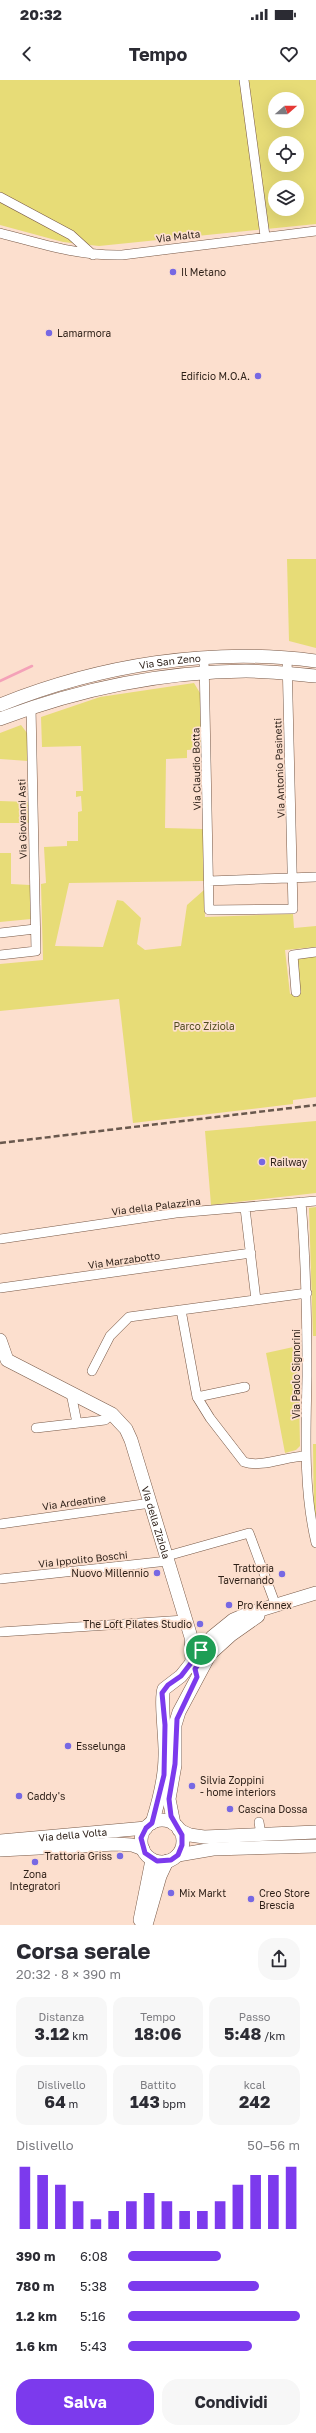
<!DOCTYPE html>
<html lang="it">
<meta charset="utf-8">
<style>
body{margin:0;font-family:"Golos Text",sans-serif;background:#f7f7f7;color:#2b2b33;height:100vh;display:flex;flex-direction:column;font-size:15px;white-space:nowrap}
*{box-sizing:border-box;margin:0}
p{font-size:13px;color:#7c7c81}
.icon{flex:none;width:22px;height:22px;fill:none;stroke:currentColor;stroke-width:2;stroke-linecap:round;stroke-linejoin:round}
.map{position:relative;height:1845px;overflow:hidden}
.details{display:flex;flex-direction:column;background:#fff;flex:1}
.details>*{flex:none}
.needle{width:26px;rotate:70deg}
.controls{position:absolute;left:268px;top:12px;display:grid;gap:8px}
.controls a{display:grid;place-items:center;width:36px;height:36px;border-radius:50%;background:#fff;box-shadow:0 4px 16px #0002;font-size:20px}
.pin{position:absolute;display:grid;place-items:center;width:34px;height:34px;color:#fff;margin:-17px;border:2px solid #fff;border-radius:50%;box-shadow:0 1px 4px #0007}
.round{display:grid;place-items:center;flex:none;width:42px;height:42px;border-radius:16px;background:#f7f7f7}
.summary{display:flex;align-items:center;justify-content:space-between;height:68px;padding:0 16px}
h1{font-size:22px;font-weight:700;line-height:30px}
.stats{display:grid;grid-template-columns:repeat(3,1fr);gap:6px;height:68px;padding:4px 16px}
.stats div{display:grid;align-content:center;border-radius:10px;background:#f7f7f7;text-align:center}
.stats b{font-size:17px;font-weight:700}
.stats small{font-size:11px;font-weight:400}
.stats p{font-size:11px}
.chart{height:112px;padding:8px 16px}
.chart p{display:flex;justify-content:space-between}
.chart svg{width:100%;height:72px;margin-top:4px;stroke:#7c3aed;stroke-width:6}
.cta{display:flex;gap:8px;margin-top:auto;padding:8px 16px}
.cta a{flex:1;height:46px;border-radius:16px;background:#7c3aed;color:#fff;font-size:16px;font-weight:700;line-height:46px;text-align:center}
.cta a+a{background:#f7f7f7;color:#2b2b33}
ul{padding:0 16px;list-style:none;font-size:13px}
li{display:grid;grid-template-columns:64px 48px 1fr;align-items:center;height:30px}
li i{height:10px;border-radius:5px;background:#7c3aed}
.status{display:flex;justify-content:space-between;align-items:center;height:28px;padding:0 20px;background:#fff;direction:ltr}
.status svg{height:11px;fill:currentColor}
header{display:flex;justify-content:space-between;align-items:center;height:52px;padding:0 16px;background:#fff;font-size:18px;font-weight:700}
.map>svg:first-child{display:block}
.green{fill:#e7dc77;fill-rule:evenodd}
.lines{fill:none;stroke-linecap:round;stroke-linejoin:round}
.stream{stroke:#f4a1b8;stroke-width:2.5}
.street-casing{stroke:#785947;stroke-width:10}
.secondary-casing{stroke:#785947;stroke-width:14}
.street{stroke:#fff;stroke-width:9}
.secondary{stroke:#fff;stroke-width:13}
.rail{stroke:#69584d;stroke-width:2.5;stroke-dasharray:6 3;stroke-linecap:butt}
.route-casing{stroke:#fff;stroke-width:8}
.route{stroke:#7c3aed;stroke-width:5}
.poi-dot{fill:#7768e3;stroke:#fcdfce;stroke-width:1.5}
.labels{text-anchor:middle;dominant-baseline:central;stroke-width:3.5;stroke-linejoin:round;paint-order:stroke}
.street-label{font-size:10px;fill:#2c1f17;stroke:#fcdfce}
.poi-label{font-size:10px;fill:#2c1f17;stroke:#fcdfce;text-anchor:start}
.park-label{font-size:10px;fill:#4f4a1e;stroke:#fcdfce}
</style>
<div class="status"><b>20:32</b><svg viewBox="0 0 49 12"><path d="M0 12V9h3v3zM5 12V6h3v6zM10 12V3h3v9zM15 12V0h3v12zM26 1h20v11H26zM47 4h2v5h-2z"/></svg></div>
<header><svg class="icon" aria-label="back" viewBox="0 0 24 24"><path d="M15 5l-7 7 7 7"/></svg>Tempo<svg class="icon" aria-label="heart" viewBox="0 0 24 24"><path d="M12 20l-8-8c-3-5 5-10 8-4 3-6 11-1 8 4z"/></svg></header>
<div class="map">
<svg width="316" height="1845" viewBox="0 0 316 1845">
<rect width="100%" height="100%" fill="#fcdfce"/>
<!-- green -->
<path class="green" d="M0,0H316V144L99,166L63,162L0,145ZM275,19H297V41H275ZM275,63H297V85H275ZM275,107H297V129H275Z
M287,479H316V568L289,561Z
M194,603L200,613L202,669L187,670V678L166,679L165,748L203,749L204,801L69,803L55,866L103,867L117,820L123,821L141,838L137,864L145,870L181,866L187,825L204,810L205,837L293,834L294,848L316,846V867L285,870L290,914L300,913L297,881L302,877L316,875V1017L293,1020V1024L133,1043L119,919L0,931V884L43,880L41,804L46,803L44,767L67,766V761H78V732L82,731L81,716L76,717V711H83L81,666L42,667L41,637L100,617Z
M21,645L27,653L28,681L0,679V653Z
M0,721L29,722V743H0Z
M0,773H11V804L30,805L31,839L0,842Z
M316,1041V1113L211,1125L205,1051Z
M316,1127V1256H313L309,1128Z
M298,1266L300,1366L296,1370L285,1373L266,1273Z
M313,1364H316V1444L314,1436Z"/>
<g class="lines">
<!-- stream -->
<path class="stream" d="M0,601L32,586"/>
<defs>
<path id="street" d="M244,0L265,156
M0,117L71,155L93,175
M0,153C42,164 78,176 122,175L316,151
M204,578L209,830L293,829L287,577
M209,801L316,797
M0,853L35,849
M0,875L36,871L31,627
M296,912L293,875L316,872
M301,1122C306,1180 307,1238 307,1296C306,1352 303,1409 316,1463
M245,1128L256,1220
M0,1159L176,1133L316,1121
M0,1208L251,1173
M181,1230L197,1317L210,1338L244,1382C262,1388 287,1376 306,1376
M92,1291L110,1256L129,1237L307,1213
M71,1313L77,1343
M197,1317L245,1307
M36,1348L105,1340L112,1334
M0,1444L151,1423
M167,1476L249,1453L276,1526
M0,1499L168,1481
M0,1552L185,1540
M259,1742L261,1755"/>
<g id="secondary">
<path id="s1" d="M0,625C99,585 210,567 316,581"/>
<path d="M0,639C79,609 162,592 246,591C269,591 293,594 316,596"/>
<path id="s2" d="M0,1260L7,1280L112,1334L126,1349L131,1360L191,1557L192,1582"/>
<circle cx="162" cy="1761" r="21"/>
<path d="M152,1743C159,1721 165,1699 165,1676C166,1662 160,1618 164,1609L181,1596L212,1557L233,1540L247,1534L316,1513"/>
<path d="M174,1744L169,1719L175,1685V1645L179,1632L210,1574L231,1555L258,1536"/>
<path d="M179,1750L190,1755L204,1757L316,1752"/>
<path id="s3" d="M0,1761L146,1748"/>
<path d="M0,1770L116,1764L132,1765L143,1769"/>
<path d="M178,1775L213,1769L316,1766"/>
<path d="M140,1840L152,1780"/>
<path d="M146,1845L160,1796L167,1781"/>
</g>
</defs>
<!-- street casing -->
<use href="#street" class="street-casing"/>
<!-- secondary casing -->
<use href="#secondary" class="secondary-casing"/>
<!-- street -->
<use href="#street" class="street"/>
<!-- secondary -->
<use href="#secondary" class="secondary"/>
<!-- rail -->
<path class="rail" d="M0,1063L316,1025"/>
</g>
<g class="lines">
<defs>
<path id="route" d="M201,1570L203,1577L195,1589L197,1597L177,1639L175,1684L169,1719L171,1736L182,1755V1765L178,1775L171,1780L157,1781L145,1773L141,1758L146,1748L152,1743L164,1695L165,1645L162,1613L168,1605L181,1596Z"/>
</defs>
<!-- route casing -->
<use href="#route" class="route-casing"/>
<!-- route -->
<use href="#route" class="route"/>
</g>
<!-- markers -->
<g class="poi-dot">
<circle cx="173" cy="192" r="4"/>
<circle cx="49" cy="253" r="4"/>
<circle cx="258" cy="296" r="4"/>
<circle cx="262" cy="1082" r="4"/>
<circle cx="157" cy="1493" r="4"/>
<circle cx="282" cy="1494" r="4"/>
<circle cx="229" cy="1525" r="4"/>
<circle cx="200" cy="1544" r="4"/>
<circle cx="68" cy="1666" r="4"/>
<circle cx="192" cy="1706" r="4"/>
<circle cx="19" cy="1716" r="4"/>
<circle cx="230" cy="1729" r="4"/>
<circle cx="120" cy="1776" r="4"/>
<circle cx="35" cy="1782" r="4"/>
<circle cx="171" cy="1813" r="4"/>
<circle cx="251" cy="1819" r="4"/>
</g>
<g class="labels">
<!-- street labels -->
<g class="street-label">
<text transform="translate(178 156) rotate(-7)">Via Malta</text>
<text stroke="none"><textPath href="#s1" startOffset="176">Via San Zeno</textPath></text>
<text transform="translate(279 688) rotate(-92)">Via Antonio Pasinetti</text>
<text transform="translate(196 689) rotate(-91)">Via Claudio Botta</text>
<text transform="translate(22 739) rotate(-91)">Via Giovanni Asti</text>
<text transform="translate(156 1126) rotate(-7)">Via della Palazzina</text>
<text transform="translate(124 1180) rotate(-8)">Via Marzabotto</text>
<text transform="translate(296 1294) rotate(-90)">Via Paolo Signorini</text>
<text transform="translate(74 1422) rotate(-8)">Via Ardeatine</text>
<text stroke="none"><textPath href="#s2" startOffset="258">Via della Ziziola</textPath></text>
<text transform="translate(83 1479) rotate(-6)">Via Ippolito Boschi</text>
<text stroke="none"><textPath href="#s3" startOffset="73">Via della Volta</textPath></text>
</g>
<!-- poi labels -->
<g class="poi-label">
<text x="181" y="192">Il Metano</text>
<text x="57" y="253">Lamarmora</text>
<text x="250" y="296" text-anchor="end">Edificio M.O.A.</text>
<text x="270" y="1082">Railway</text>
<text x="274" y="1488" text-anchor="end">Trattoria<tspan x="274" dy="12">Tavernando</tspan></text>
<text x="149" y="1493" text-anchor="end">Nuovo Millennio</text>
<text x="237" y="1525">Pro Kennex</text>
<text x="192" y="1544" text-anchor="end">The Loft Pilates Studio</text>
<text x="76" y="1666">Esselunga</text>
<text x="200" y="1700">Silvia Zoppini<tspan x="200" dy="12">- home interiors</tspan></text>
<text x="27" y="1716">Caddy's</text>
<text x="238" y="1729">Cascina Dossa</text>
<text x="112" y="1776" text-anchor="end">Trattoria Griss</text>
<text x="35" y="1794" text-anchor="middle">Zona<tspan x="35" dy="12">Integratori</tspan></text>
<text x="179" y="1813">Mix Markt</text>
<text x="259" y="1813">Creo Store<tspan x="259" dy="12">Brescia</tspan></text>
</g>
<!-- park labels -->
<g class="park-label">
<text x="204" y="946">Parco Ziziola</text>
</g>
</g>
</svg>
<div class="controls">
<a><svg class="needle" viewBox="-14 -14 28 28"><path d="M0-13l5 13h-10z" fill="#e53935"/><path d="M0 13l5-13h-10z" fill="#7c7c81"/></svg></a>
<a><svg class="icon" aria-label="locate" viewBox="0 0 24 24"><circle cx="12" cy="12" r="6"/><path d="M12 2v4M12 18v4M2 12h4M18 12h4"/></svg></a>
<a><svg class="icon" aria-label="layers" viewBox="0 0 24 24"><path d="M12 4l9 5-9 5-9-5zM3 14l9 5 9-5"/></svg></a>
</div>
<div class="pin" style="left:201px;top:1570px;background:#1e9e55"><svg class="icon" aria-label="arrive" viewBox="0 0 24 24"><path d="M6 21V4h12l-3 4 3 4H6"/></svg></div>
</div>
<section class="details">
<div class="summary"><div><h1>Corsa serale</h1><p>20:32 · 8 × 390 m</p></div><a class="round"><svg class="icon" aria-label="share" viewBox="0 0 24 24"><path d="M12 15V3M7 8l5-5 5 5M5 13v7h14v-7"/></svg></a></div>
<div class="stats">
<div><p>Distanza</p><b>3.12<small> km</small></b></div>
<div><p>Tempo</p><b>18:06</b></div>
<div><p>Passo</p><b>5:48<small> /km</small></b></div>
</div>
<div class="stats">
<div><p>Dislivello</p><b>64<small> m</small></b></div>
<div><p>Battito</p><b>143<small> bpm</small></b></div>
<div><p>kcal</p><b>242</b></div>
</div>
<div class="chart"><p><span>Dislivello</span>50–56 m</p>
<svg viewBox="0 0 160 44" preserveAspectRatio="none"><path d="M5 44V6M15 44V11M25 44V17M35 44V27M45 44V38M55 44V33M65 44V27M75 44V22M85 44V27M95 44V33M105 44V33M115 44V27M125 44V17M135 44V11M145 44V11M155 44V6"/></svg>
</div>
<ul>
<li><b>390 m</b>6:08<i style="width:54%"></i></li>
<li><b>780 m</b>5:38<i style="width:76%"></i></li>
<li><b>1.2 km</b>5:16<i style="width:100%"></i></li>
<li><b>1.6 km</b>5:43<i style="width:72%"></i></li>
</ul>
<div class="cta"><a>Salva</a><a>Condividi</a></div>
</section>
